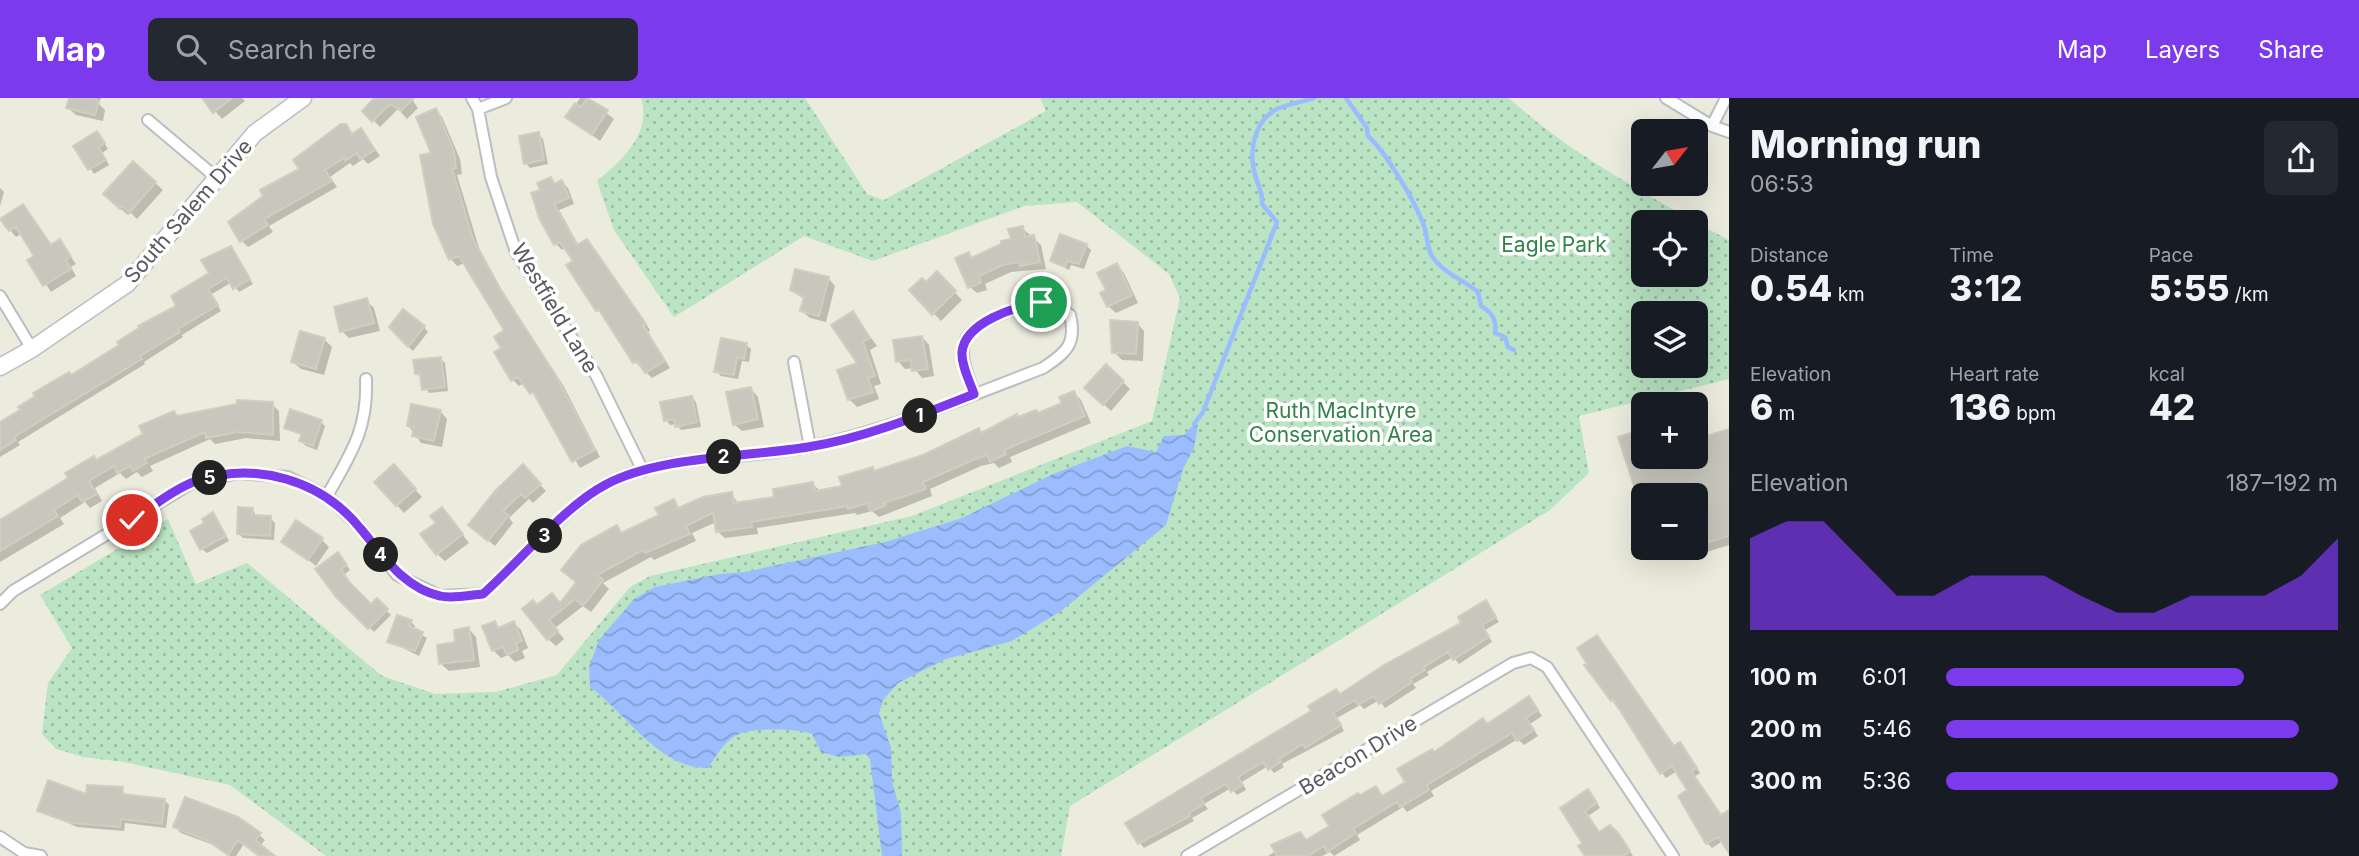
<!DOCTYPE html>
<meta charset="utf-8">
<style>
body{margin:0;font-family:Inter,sans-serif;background:#242831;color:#f1f3f6;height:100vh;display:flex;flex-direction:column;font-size:26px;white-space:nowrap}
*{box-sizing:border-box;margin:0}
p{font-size:23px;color:#9ea1a6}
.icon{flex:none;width:38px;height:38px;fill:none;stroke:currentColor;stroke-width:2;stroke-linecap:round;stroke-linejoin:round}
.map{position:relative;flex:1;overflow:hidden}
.details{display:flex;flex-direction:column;background:#171b24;width:630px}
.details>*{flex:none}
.needle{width:46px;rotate:59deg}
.fabs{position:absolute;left:1631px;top:21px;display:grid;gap:14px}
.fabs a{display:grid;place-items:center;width:77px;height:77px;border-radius:10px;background:#171b24;box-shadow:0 7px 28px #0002;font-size:35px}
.pin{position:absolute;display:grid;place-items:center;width:60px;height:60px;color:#fff;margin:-30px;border:4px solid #fff;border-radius:50%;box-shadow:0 2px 7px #0007}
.km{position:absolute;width:35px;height:35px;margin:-18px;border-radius:50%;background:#222;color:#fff;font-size:19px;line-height:35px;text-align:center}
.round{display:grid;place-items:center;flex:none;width:74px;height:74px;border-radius:10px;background:#242831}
.headline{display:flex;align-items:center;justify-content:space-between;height:119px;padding:0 21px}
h1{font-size:38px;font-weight:800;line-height:52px}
.figures{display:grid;grid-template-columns:repeat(3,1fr);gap:10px;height:119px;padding:7px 21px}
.figures div{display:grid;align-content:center}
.figures b{font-size:35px;font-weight:800}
.figures small{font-size:19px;font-weight:400}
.figures p{font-size:19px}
.chart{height:196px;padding:14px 21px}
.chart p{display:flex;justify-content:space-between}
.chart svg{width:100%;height:126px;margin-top:7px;fill:#7c3aed;opacity:.7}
ul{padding:0 21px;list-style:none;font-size:23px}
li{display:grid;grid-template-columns:112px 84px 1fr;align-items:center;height:52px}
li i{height:18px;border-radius:9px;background:#7c3aed}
header{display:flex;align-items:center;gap:42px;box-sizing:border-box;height:98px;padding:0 35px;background:#7c3aed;color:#fff}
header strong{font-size:33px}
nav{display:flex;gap:38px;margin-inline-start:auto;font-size:24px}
.search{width:490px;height:63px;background:#242831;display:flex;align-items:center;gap:18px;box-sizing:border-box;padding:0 24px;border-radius:10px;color:#9ea1a6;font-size:26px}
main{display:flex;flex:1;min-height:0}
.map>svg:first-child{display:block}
.park{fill:url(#park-dots);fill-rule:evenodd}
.water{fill:url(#water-waves)}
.shadow{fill:#0003}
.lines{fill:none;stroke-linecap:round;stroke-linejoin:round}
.stream{stroke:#9bbdff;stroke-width:4.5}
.building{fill:#c8c7be;stroke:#d0cebd;stroke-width:2}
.street-casing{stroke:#bcbcc3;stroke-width:14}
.secondary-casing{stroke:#bcbdc5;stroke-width:19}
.street{stroke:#fff;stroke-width:10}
.secondary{stroke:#fff;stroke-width:16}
.route-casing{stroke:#fff;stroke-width:14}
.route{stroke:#7c3aed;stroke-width:9}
.labels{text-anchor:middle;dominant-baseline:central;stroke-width:7;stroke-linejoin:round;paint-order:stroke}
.street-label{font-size:21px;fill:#585a60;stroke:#fff}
.park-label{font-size:21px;fill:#348349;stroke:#fff}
</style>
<header>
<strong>Map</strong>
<div class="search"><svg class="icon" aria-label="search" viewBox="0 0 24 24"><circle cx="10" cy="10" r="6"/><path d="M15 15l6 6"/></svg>Search here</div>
<nav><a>Map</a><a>Layers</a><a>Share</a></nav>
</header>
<main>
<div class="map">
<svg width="1729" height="758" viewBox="0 0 1729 758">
<defs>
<pattern id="park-dots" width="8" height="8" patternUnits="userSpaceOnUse" patternTransform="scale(1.75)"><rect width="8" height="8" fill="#bae4c3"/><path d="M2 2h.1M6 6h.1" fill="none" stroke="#9abca2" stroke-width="1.8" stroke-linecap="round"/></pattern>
<pattern id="water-waves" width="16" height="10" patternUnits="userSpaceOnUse" patternTransform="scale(1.75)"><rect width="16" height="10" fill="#9bbdff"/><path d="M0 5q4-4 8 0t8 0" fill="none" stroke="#819dd2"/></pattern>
</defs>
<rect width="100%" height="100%" fill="#ebebde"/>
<!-- park -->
<path class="park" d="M641,0H805L867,96L884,102L1046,13L1040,0H1509C1564,51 1631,87 1695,124H1643V177H1696V125L1729,142V281L1579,318L1589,375L1550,412L1070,708L1061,758H326L230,687L124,664L83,659L56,651L42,636L48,585L72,550L40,497L168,421L196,486L247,465L382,578L435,596L496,594L557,577L630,489L650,478L912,418L1152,323L1180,200L1169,176L1077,104L1024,108L873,163L804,138L674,219L614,132L597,83C622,62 652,36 641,0ZM1643,215H1696V268H1643Z"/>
<!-- water -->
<path class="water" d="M1194,326L1198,327L1194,350L1183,371L1166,427L1061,513L1012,543L946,561L898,585L883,602L879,615L891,650L892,684L901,715L902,758H882L870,661L866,656L839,659L821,654L812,636C799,630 752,630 739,636C725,642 716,658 708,670C659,671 627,616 590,589L589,569L599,542L634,501L655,489L720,476L745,474L885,444L962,420L1053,376L1127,348L1156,354L1164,338L1184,337Z"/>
<!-- shadow -->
<path class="shadow" d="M70,0H101L99,6L105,12L103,23L76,17L68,10Z
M204,0H242L245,3L222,21Z
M375,0H411L418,10L407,21L398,11L380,29L364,13Z
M580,0H587L614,21L600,43L568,19Z
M436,12L442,19L460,61L462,76L457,77L479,150L505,198L563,287L600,359L580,370L539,301L524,285L519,288L513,282L496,255L503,250L506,232L465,165L457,168L451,161L434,57Z
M344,27L353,37L361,32L380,58L368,66L363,61L353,68L350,65L330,79L337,89L269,128L273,134L248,149L242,143Z
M538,36L543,41L548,66L530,70L526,65Z
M101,40L108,51L102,55L109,67L94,76L76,48Z
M133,65L163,92L137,121L131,115L128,117L113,104Z
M551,81L556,86L562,84L568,90L574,106L559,112L579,148L586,143L593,149L650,232L648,234L670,270L652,280L635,264L568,168L575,163L565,150L562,152L556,146L542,93Z
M0,90L4,94L0,108Z
M23,108L52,149L60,144L76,166L71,169L76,178L51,194L30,162L37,158L22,135L16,139L10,132Z
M1022,130L1041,147L1046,171L1011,174L985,186L987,192L977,195L969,188L968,156L973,161L1013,142Z
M1086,147L1091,152L1084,171L1071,167L1069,172L1052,163Z
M230,150L253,186L239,194L232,184L212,196L221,213L182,237L183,239L144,264L145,266L18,344L20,347L0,359V326L179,209L212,176Z
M1117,168L1124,175L1138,205L1116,215L1108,208V193Z
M937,176L962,202L941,223L911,192L926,187Z
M828,180L835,188L826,224L810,220L802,213L805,202L792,192Z
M366,202L374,210L380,233L349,240L342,233Z
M853,215L877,248L870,252L881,286L874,288L879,301L857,309L849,301L859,266Z
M1137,225L1144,233L1143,263L1122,262L1114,254Z
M424,229L428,234L413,253L400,241Z
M922,239L929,247L934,278L922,280L914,270L905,271L898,263Z
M324,241L332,249L324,277L301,271L293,264Z
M746,247L751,251L749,264L742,263L738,281L721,278L716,273Z
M440,261L445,265L448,293L429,295L417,275Z
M1123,284L1130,291L1111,313L1094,297Z
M751,291L758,299L764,329L742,333L734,326Z
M1074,295L1081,302L1091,325L1010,359L1012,364L999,370L994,365L981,368L930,391L932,398L879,419L872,413L857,417L855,415L757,430L758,436L725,440L717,433L716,424L692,435L696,443L654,462L651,459L603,485L609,491L591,514L583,508L555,530L564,541L556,548L548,541L538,509L561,507L616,430L623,436L661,418L673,403L681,411L731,396L739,406L776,401L813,386L821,394L844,389L873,371L876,375L923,358L978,332L982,336L1064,306Z
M692,299L696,304L701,329L681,332L676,326L670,327L666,322Z
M272,306L279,313L280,343L246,340L215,346L210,341L150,368L153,373L142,379L137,374L126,381L120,375L95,390L102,403L90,410L85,404L60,420L64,426L0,464V424L145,337L174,315L178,319Z
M440,313L447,321L442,349L421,345L408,327Z
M321,324L325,328L317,352L306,348L301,343L303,338L286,330Z
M1643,327V359H1696V343L1729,333V447L1700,456L1694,450L1696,397H1643V412L1621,340L1642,333L1640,328Z
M523,369L546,393L533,405L529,401L509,420L513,425L495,448L476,432Z
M401,376L422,399L404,415L376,384Z
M252,411L257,419L270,420L275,425L274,442L243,440L238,435Z
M213,416L229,443L207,455L202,451L206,426Z
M449,419L469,445L445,463L437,456Z
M322,442L329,449L316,468L284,443Z
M1656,450H1684L1663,456Z
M342,461L350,472L345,476L353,491L371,509L377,503L391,517L374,534L337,498Z
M1486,505L1499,524L1485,532L1492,544L1459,566L1453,559L1427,574L1429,577L1413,586L1416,590L1385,610L1379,602L1364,611L1360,607L1337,620L1344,633L1282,666L1284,669L1274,675L1268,668L1242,684L1246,692L1237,697L1231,690L1204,706L1208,711L1192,720L1194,723L1144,750L1140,745L1128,726L1463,525Z
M411,524L415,528L414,532L427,540L419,558L389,543Z
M495,525L500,530L514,525L521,532L528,550L522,553L525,560L515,564L508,557L501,560L493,552Z
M469,531L476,539L480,569L449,573L441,566Z
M1597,539L1675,649L1684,651L1700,675L1694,679L1721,719L1729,720V752L1723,743L1712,750L1707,745L1680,698L1690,692L1677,673L1666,680L1662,675L1612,602Z
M1529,600L1542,618L1530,626L1538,638L1524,647L1518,641L1431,693L1434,698L1407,714L1403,709L1357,737L1360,742L1334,758L1330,754L1322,758H1268L1300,736L1307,744L1331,728L1360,699L1375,690L1383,699L1408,685L1434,656Z
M122,691L126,698L164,702L169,707L166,730L125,725L124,733L77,729L39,712Z
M1593,698L1600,710L1588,718L1600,735L1623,742L1633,758H1587L1585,745L1562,710Z
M175,729L259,737L265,742L260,748L272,758H260L244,746L236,758H230L216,748L181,735Z"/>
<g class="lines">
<!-- stream -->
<path class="stream" d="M1346,0L1367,30L1368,38C1385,53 1414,102 1423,125C1428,136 1426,152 1434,161C1445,176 1464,182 1478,194L1481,208C1492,214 1497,222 1495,235L1505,239L1508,249L1514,252
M1194,326L1203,314L1277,124L1262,106C1263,94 1259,90 1256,80C1248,56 1253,23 1277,11C1288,6 1303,4 1314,0"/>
</g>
<!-- building -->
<path class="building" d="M69,0H92L99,3L95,17L66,10Z
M202,0H232L213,15Z
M374,0H414L401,13L390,6L372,24L362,13Z
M587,0L608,12L592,37L565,19L575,5L581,9Z
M436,10L454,53L456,70L452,71L473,141L499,189L556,278L595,352L572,364L533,294L530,296L518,279L511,283L494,254L501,250L494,239L504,232L459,158L449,162L433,126L420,57L431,55L416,19Z
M341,26H346L352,36L361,30L375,52L360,61L357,55L345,63L344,60L325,72L332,83L264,121L268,127L240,144L228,124L263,98L260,92L299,71L293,62Z
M97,33L105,45L98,49L106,62L88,72L73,48Z
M539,34L544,62L524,66L519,38Z
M133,63L156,84L129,115L122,108L120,111L103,96Z
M551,79L554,86L562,82L569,100L554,106L577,147L587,141L646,226L643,227L665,263L645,275L637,263L633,265L599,212L596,213L566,167L573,163L560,144L554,147L540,122L531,95L540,92L537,85Z
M23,106L51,147L60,141L71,159L66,162L71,171L43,188L27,162L34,158L16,129L9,133L0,121Z
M1023,128L1025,139L1034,137L1040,164L1020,168L1019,164L1003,167L979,178L981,185L968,190L955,160L969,154L971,160L1001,146V143L1011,141L1008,131Z
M1060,136L1087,146L1079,166L1067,163L1065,169L1050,163Z
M231,148L250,181L233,191L227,180L208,191L218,207L178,231L180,234L140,258L142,261L14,339L16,342L0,352V324L20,312L18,309L35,298L33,295L69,274L71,277L119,247L117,244L139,230L138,228L176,208L171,198L209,175L201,162Z
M1117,165L1132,197L1107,209L1100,195L1106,192L1097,175Z
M795,171L829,179L819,218L800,213L804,199L790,192Z
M937,173L956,193L932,217L909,192L922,180L926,184Z
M367,200L374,225L340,234L334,209Z
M403,211L425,228L408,249L389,229Z
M853,213L870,240L863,244L875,278L868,280L873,294L848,302L837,272L857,265L831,227Z
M1110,222L1138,224L1136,256L1112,255Z
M300,233L325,240L316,271L291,264Z
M922,238L928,271L912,273L911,262L896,264L893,242Z
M721,240L747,245L744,261L737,259L734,277L714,274Z
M441,259L445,289L422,292L420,276H415L413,262Z
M1106,266L1124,283L1103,307L1084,290Z
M751,289L758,321L733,327L726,294Z
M1074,293L1085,318L1004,352L1006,356L990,364L987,357L973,362L923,384L926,391L884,405L885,408L870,413L868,405L848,411V408L751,424L752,429L716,434L713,415L686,428L690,436L645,455L643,452L597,477L603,482L583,508L575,501L549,522L558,533L547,542L522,511L533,502L537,507L552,495L560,505L576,484L561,472L581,447L617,427L621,435L659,417L655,410L674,401L678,410L703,399L732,394L734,405L774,399L773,391L813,384L815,393L842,388L839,379L873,369L874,373L923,357L979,330L981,335L1017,316L1018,319L1036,312L1038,315L1062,305L1059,299Z
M692,298L697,324L675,329L674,321L664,323L660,304Z
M237,302L273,304V337L238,334L206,340L205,334L144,361L147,365L133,373L130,368L117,375L114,368L89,383L97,396L82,404L78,397L54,412L58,418L0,453V422L68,380L65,375L94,358L96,362L143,336L139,328L174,313L177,318L237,306Z
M411,306L441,312L434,343L412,338L414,329L407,328Z
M290,311L322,322L313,348L299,343L302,336L284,330Z
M1643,331V359H1696V341L1729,331V438L1696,448V397H1637L1618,339Z
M394,366L416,391L396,408L374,384Z
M523,366L541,386L525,400L521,396L503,413L509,417L488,443L468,427L495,393Z
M238,409L253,410L252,417L271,418L270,438L237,436Z
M442,409L463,436L436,457L420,436L436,425L430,418Z
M213,414L226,438L200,452L190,433L204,425L202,421Z
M296,422L323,440L308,462L281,444Z
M338,454L347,467L341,471L349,484L371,506L377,500L388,511L368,531L336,499L315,471Z
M1486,502L1496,519L1482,527L1489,539L1453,562L1448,554L1424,569L1425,572L1410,581L1412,584L1379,606L1374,598L1358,607L1355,602L1333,615L1341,627L1305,650L1303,646L1279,661L1281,664L1268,672L1263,664L1238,679L1243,687L1231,694L1226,686L1201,700L1204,706L1189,715L1190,718L1138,746L1125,725L1311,613L1308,608L1336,591L1340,596L1384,567L1461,525L1458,519Z
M397,517L412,522L409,528L423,534L415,553L387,544Z
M495,523L498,530L514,523L522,543L516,545L518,552L507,557L503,549L492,553L482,528Z
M469,529L474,562L439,566L437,547L455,544L454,532Z
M1597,537L1674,648L1680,644L1697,670L1691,673L1721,717L1729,712V755L1718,739L1706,746L1678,698L1687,692L1672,668L1660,676L1613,601L1611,603L1584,567L1587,566L1577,550Z
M1529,598L1538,612L1526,620L1534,632L1517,643L1512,635L1427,687L1429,692L1400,709L1397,704L1353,731L1356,735L1327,754L1324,748L1308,758H1277L1271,747L1300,734L1306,742L1329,728L1322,717L1358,695L1360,697L1376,688L1382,698L1405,684L1397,671L1432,651L1434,654L1483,620L1487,626Z
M48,682L86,696L87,687L123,689L122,696L165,701L162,726L121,721L120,729L71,725L37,713Z
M1588,691L1597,705L1585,713L1599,734L1610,727L1619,736L1630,753L1623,758H1585L1578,748L1582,745L1560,710Z
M185,699L238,719L261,735L255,742L275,758H259L238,742L228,757L208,743L173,729Z"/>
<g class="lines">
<defs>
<path id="street" d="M472,0L478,11L491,79L516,154L596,277L643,373
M1666,0L1712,28L1729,34
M478,11L506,0
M148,22L218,81
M1712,28L1726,0
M0,198L32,251
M794,264L810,349
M327,398C351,355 368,332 366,281
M0,506L13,493L195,383L239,375L288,379L327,398L358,427L397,477L440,498L483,496C519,464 565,409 605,387C662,355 750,362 813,348C892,331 967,299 1043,270C1066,255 1077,246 1070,217C1064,213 1059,207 1052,205C1032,202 972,223 965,243C959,261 969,279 974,296
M0,739L24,755L41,758
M1187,758L1513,565L1531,560L1547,569L1673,758"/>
<path id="secondary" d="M0,269L32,251L127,186L255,35L303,0"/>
</defs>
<!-- street casing -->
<use href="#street" class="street-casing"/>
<!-- secondary casing -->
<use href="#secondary" class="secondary-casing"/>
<!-- street -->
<use href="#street" class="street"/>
<!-- secondary -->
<use href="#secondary" class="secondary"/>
</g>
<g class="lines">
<defs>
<path id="route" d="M132,422C152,409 174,391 196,383C256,363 321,382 360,430C383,457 403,490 440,498C452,501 470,497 483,496C519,464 565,408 605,387C658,358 748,359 808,349C865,340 921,317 974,296C970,284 961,267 962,254C965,224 1015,209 1041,204"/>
</defs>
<!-- route casing -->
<use href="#route" class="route-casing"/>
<!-- route -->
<use href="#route" class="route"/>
</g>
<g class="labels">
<!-- street labels -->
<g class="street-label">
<text transform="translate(188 113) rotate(-49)">South Salem Drive</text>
<text transform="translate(555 210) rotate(59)">Westfield Lane</text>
<text transform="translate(1358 657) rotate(-31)">Beacon Drive</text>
</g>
<!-- park labels -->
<g class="park-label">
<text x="1554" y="146">Eagle Park</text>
<text x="1341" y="312">Ruth MacIntyre<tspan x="1341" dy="24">Conservation Area</tspan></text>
</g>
</g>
</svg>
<div class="fabs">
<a><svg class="needle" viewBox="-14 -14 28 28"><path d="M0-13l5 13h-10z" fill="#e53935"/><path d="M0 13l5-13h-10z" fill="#9ea1a6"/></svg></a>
<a><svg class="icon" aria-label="locate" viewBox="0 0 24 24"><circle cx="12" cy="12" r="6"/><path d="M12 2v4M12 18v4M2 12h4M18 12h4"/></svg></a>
<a><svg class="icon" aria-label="layers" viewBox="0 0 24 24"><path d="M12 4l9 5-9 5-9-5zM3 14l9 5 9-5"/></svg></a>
<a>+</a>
<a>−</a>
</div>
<div class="pin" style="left:1041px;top:204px;background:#1e9e55"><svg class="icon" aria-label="arrive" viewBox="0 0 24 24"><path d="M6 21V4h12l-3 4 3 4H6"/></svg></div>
<div class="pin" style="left:132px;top:422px;background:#d93025"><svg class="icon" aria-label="check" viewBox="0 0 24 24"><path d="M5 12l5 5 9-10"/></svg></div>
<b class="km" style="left:920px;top:318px">1</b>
<b class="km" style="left:724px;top:359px">2</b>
<b class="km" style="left:545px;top:438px">3</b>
<b class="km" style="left:381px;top:457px">4</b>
<b class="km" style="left:210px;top:380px">5</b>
</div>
<section class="details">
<div class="headline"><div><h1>Morning run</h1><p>06:53</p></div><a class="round"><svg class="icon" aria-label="share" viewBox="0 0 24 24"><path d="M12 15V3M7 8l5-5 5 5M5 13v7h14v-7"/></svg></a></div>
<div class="figures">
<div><p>Distance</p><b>0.54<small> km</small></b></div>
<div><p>Time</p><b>3:12</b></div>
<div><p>Pace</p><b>5:55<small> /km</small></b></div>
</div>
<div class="figures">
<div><p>Elevation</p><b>6<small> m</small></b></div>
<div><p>Heart rate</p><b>136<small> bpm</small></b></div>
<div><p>kcal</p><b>42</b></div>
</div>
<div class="chart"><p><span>Elevation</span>187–192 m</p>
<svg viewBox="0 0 160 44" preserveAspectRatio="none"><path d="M0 44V12L10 6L20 6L30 19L40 32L50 32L60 25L70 25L80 25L90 32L100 38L110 38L120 32L130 32L140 32L150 25L160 12V44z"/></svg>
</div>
<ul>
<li><b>100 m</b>6:01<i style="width:76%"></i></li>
<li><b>200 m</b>5:46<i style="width:90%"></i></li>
<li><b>300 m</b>5:36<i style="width:100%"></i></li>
</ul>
</section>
</main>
